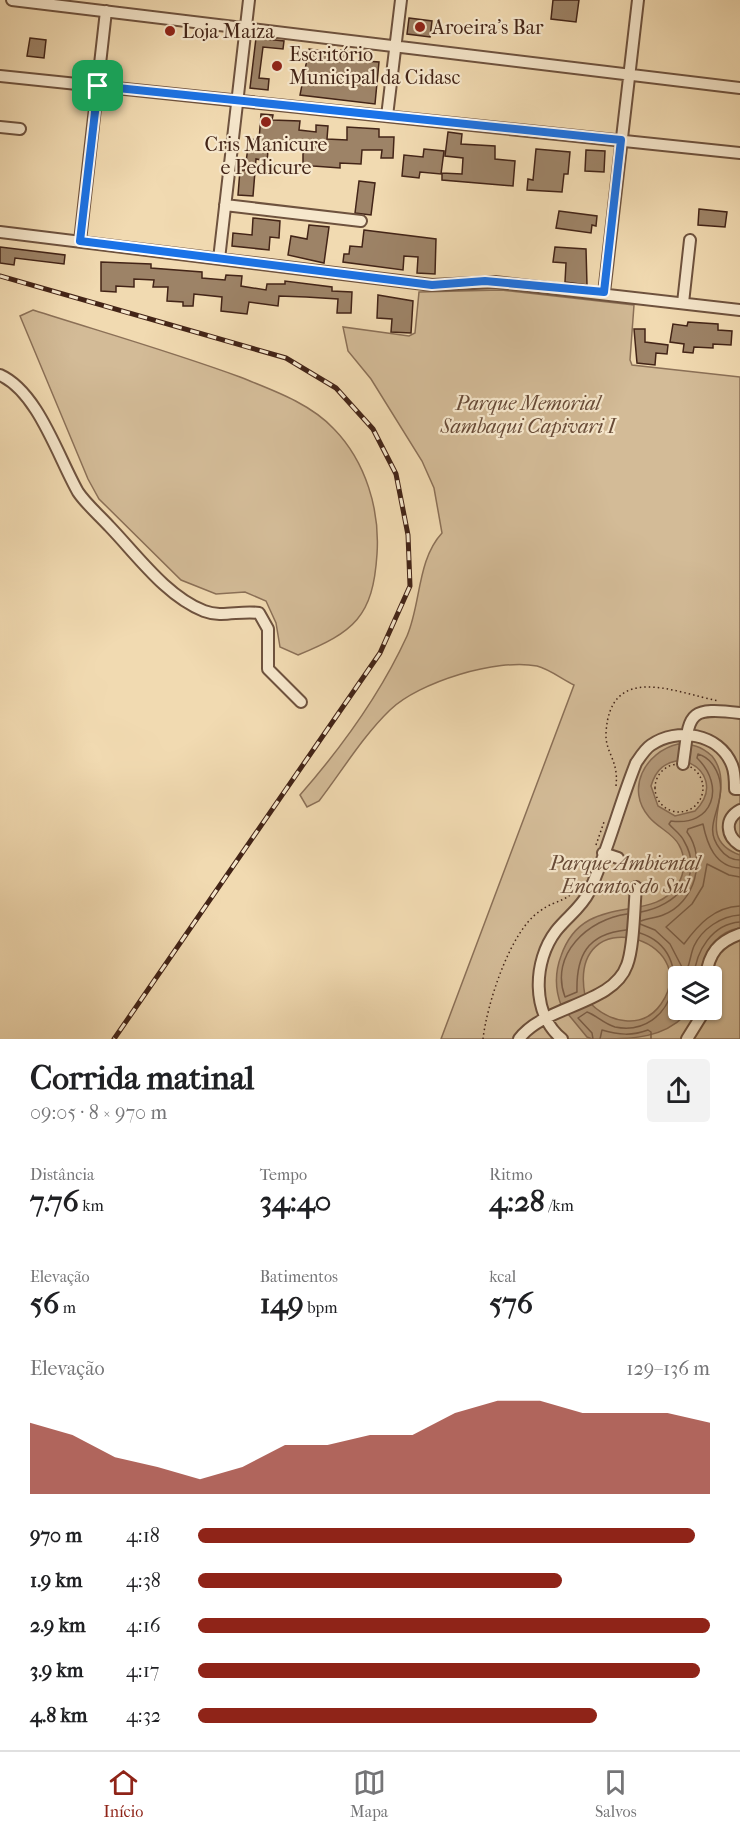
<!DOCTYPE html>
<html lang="pt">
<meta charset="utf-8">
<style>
body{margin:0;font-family:"IM FELL French Canon",serif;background:#f2f2f2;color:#202124;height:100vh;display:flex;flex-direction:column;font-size:22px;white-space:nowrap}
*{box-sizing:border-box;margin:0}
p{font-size:20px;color:#757577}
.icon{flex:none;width:33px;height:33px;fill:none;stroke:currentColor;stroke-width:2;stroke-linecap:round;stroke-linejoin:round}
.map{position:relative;height:1039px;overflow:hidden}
.details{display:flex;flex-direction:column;background:#fff;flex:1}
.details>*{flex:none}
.fabs{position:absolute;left:668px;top:966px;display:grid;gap:12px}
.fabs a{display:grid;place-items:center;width:54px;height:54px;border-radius:6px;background:#fff;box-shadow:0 2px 4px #0004;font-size:30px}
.pin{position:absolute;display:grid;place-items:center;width:51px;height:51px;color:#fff;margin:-26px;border-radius:12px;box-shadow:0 3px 9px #0006}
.round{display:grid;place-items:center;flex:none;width:63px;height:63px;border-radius:6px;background:#f2f2f2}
.head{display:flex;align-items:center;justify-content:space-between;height:102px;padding:0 30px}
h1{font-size:33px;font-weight:700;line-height:45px}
.metrics{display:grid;grid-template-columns:repeat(3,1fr);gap:9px;height:102px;padding:6px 30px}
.metrics div{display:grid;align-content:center}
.metrics b{font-size:30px;font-weight:700}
.metrics small{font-size:16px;font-weight:400}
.metrics p{font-size:16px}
.chart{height:168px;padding:12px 30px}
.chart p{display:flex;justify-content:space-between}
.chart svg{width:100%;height:108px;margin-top:6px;fill:#8f2418;opacity:.7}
ul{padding:0 30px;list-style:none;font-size:20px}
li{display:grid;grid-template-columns:96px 72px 1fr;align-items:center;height:45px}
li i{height:15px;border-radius:8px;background:#8f2418}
.tabs{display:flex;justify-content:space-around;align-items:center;height:84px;border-top:2px solid #e0e0e0;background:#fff;font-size:16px;color:#757577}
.tabs a{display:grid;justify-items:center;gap:3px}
.tabs .active{color:#8f2418}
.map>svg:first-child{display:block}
.green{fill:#d3bb97;stroke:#8b7057;stroke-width:1.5;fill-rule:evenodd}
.water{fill:#b69c7d;stroke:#886c54;stroke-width:1.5;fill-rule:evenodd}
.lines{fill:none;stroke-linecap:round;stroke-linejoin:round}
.shore{stroke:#7c604a;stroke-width:1.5}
.building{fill:#9d8367;stroke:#432417;stroke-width:1.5}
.minor-casing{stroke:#6e523e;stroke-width:14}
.path{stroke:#432417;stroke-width:1.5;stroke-dasharray:1.5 3;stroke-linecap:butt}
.minor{stroke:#f6e7cc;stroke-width:10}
.rail-casing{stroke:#432417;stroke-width:5}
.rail{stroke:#f6e7cc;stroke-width:3;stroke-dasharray:9;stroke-linecap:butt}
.route-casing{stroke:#fff;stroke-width:12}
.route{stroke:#1a73e8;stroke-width:8}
.poi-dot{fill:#8f2418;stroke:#f6e7cc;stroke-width:2}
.labels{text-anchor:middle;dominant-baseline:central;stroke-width:4.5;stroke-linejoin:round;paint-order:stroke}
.poi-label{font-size:20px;fill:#432417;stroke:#f6e7cc;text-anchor:start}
.park-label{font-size:20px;font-style:italic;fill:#674a37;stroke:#f6e7cc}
</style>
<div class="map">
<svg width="740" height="1039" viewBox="0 0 740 1039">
<rect width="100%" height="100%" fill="#f1dab1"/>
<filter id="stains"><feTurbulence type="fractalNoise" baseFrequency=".00333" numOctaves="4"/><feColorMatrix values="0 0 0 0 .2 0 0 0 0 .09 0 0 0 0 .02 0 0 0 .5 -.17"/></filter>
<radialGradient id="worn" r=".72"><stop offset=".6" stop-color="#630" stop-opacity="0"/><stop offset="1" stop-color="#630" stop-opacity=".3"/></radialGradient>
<!-- green -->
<path class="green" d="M501,290L634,305L630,360L632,365L740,377V1039H441L574,685C562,679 549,669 537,666C497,658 419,682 390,710C363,736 342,771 319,801L307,807L300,795C342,747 380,695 407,636C421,604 417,560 442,533L434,488L422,461L371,379L348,351L343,327L409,336L415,333L419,292ZM678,976H711V1010H678Z
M33,310C102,332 172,352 240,377C272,390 310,403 334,429C366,462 380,510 377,554C373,617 354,632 298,655L280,647L276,623L266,601L245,592L216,594L181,580L99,499L88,479L20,316Z"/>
<!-- water -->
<path class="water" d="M678,744C692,744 701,746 712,756C740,791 689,837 740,855V928C714,932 704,953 700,976H678V1010H690C666,1039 634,1039 592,1039L587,1037L568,1014L590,1003C609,1022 642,1031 661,1004C706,938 567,898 585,996L564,1006L561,1005C555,989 555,972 561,956C584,889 653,926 678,884C685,873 686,857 679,845C673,833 658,828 649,817C625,789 645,752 678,744ZM682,760C708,768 715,791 695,811L675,816L658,806L651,786C656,769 665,762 682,760Z"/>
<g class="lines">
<!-- shore -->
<path class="shore" d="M740,877L729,875L707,864L703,886L692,904L666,927L684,944C698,925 714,907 740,906
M641,912C675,906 705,877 684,841C681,834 673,829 669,824L671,821C713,827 726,786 697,758L698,754C715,759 723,780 720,796C717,816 705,830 720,849C725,856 732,860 740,860
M641,921C648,918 656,918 663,915C695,903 707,859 687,832L688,829L703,824C707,844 715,867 740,868
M640,924L655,930L670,944L685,973C690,966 690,955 694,946C702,929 721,916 740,915
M626,930C587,934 576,956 577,992L565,997C549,954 589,919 627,914
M694,976C696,951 712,924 740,922
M593,1039L592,1033L578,1018L587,1012C596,1015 604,1024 615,1027C674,1039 699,952 640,933
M600,1039L602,1030C619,1035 632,1036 648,1030L651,1032V1039"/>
</g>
<!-- building -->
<path class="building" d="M553,0H579L576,22L551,19Z
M409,18L432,21L430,37L407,34Z
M30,38L46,40L44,58L27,56Z
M256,38L284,41L283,49L263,47L259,78L269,79L268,90L250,88Z
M309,49L341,54V50L352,51L351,60L379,62L375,104L300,95Z
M261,114L273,115L272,120L300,121L299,130L316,132V125L328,126L327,139L347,140V127L379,129V137H394L393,158H381L382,150H362L361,164L340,163V168L313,166L303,164V144L269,142L267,161L256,159L253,196L238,195L240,170H245L249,139L259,140Z
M448,132L462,134L461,144L495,146V159L515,161L513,186L442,180V173L462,174L463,158L445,156Z
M424,149L444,151L441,174L420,172L419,178L402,176L404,155L423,157Z
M536,149L570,152L568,174H564L562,192L527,190L528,179L533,180Z
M586,150L605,151L604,172L585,171Z
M359,181L375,183L371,215L355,213Z
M699,209L727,212L725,227L698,225Z
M559,211L597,216L596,226L592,225L591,233L556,228Z
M253,218L280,221L279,238L270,237L269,250L232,246L233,233L252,235Z
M309,225L329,227L324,263L288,255L291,236L307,239Z
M364,230L436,239L435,274L417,273L418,257L404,256L403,270L343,262L344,254H349L350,246L362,247Z
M0,247L65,255L64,264L15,258L14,265L0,263Z
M555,247L586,249L587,285L565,282L566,263L553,262Z
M101,262L151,264V268L202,272V278L225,280L226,275L242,276L241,286L266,290L267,284H285V281L332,287V291L352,292L351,313H337L338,299L306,297L279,296L278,306L249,302L247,314L221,311L222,297L194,294L193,306H183V302L167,301L168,287H153L154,280L134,279V287L116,286V292L101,291Z
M378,295L413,301L411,333L391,332L392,319L377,318Z
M688,322L718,324V330L732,331L731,345L713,344V348L694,347L693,353L683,352L684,344L670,342L673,324L687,326Z
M634,329H645V342L668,345L667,354L656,353L655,365L637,363Z"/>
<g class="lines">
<defs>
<path id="minor" d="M12,0L740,88
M0,76L740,153
M387,116L401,0
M0,127L20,129
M225,205L361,221
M0,232L432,285L495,282L740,310
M80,241L106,11
M219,259L249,0
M604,293L638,0
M683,303L690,240
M0,375C38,392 58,457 78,492C86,504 99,515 109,526C137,555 166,596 204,611C222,618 240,610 259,613L268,629V669L301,702
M683,764C690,715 685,706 740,713
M740,810C724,819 726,836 740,845
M603,853L618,858
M706,976C709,953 718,942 740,934
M519,1039C544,1005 613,1005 627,965C634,947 634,908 636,887
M562,1039C531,1014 533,961 556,931C567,917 581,908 589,892C608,851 619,805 636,763C640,757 645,749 651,745C677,727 719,733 732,765C735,772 735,782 735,789H740
M687,1039L705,1010"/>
</defs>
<!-- minor casing -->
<use href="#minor" class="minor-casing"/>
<!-- path -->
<path class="path" d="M655 788a24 24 0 1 1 48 0a24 24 0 1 1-48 0Z
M616,786C619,760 605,753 606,733C610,661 676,693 719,701
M596,845L604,822
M483,1039C487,1004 510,931 540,911C558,898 566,904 581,883"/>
<!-- minor -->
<use href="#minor" class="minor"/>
<defs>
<path id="rail" d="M0,276L286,358L336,388L373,429L396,474L408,535L410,586L380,653L114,1039"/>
</defs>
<!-- rail casing -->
<use href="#rail" class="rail-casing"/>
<!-- rail -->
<use href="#rail" class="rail"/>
</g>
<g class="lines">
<defs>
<path id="route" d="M98,86L621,140L604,292L485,281L432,285L80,241Z"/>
</defs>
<!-- route casing -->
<use href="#route" class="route-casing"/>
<!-- route -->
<use href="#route" class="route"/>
</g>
<!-- markers -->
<g class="poi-dot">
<circle cx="420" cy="27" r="6"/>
<circle cx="170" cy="31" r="6"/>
<circle cx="277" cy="66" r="6"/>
<circle cx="266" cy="122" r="6"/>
</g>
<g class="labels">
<!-- poi labels -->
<g class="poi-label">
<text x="432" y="27">Aroeira's Bar</text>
<text x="182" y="31">Loja Maiza</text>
<text x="289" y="54">Escritório<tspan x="289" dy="23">Municipal da Cidasc</tspan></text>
<text x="266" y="144" text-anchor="middle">Cris Manicure<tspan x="266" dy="23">e Pedicure</tspan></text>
</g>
<!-- park labels -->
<g class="park-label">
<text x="528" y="403">Parque Memorial<tspan x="528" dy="23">Sambaqui Capivari I</tspan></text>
<text x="625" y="863">Parque Ambiental<tspan x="625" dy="23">Encantos do Sul</tspan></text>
</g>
</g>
<rect width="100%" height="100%" filter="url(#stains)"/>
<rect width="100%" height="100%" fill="url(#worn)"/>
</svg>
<div class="fabs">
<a><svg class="icon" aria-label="layers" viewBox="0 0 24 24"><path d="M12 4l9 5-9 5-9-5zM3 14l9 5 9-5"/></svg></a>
</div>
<div class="pin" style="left:98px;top:86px;background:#1e9e55"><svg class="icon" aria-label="arrive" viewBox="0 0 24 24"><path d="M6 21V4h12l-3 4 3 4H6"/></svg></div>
</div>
<section class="details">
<div class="head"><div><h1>Corrida matinal</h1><p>09:05 · 8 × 970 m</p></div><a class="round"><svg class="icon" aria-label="share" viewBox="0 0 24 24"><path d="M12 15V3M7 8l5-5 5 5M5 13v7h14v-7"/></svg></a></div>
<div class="metrics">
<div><p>Distância</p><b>7.76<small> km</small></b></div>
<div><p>Tempo</p><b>34:40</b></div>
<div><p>Ritmo</p><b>4:28<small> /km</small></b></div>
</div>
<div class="metrics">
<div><p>Elevação</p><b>56<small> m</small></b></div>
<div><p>Batimentos</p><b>149<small> bpm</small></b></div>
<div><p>kcal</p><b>576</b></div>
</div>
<div class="chart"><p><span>Elevação</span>129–136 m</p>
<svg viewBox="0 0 160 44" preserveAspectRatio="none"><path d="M0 44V15L10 20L20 29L30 33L40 38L50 33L60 24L70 24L80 20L90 20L100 11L110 6L120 6L130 11L140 11L150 11L160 15V44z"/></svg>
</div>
<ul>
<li><b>970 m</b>4:18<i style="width:97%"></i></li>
<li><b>1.9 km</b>4:38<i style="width:71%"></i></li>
<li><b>2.9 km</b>4:16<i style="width:100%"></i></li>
<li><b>3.9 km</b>4:17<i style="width:98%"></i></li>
<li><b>4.8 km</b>4:32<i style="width:78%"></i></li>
</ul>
</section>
<nav class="tabs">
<a class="active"><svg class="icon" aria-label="home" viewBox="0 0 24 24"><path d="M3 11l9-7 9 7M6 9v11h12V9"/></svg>Início</a>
<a><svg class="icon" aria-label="map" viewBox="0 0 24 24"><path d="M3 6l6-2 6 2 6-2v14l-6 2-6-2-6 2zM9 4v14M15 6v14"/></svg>Mapa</a>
<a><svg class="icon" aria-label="saved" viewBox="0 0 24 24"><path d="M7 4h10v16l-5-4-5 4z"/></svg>Salvos</a>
</nav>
